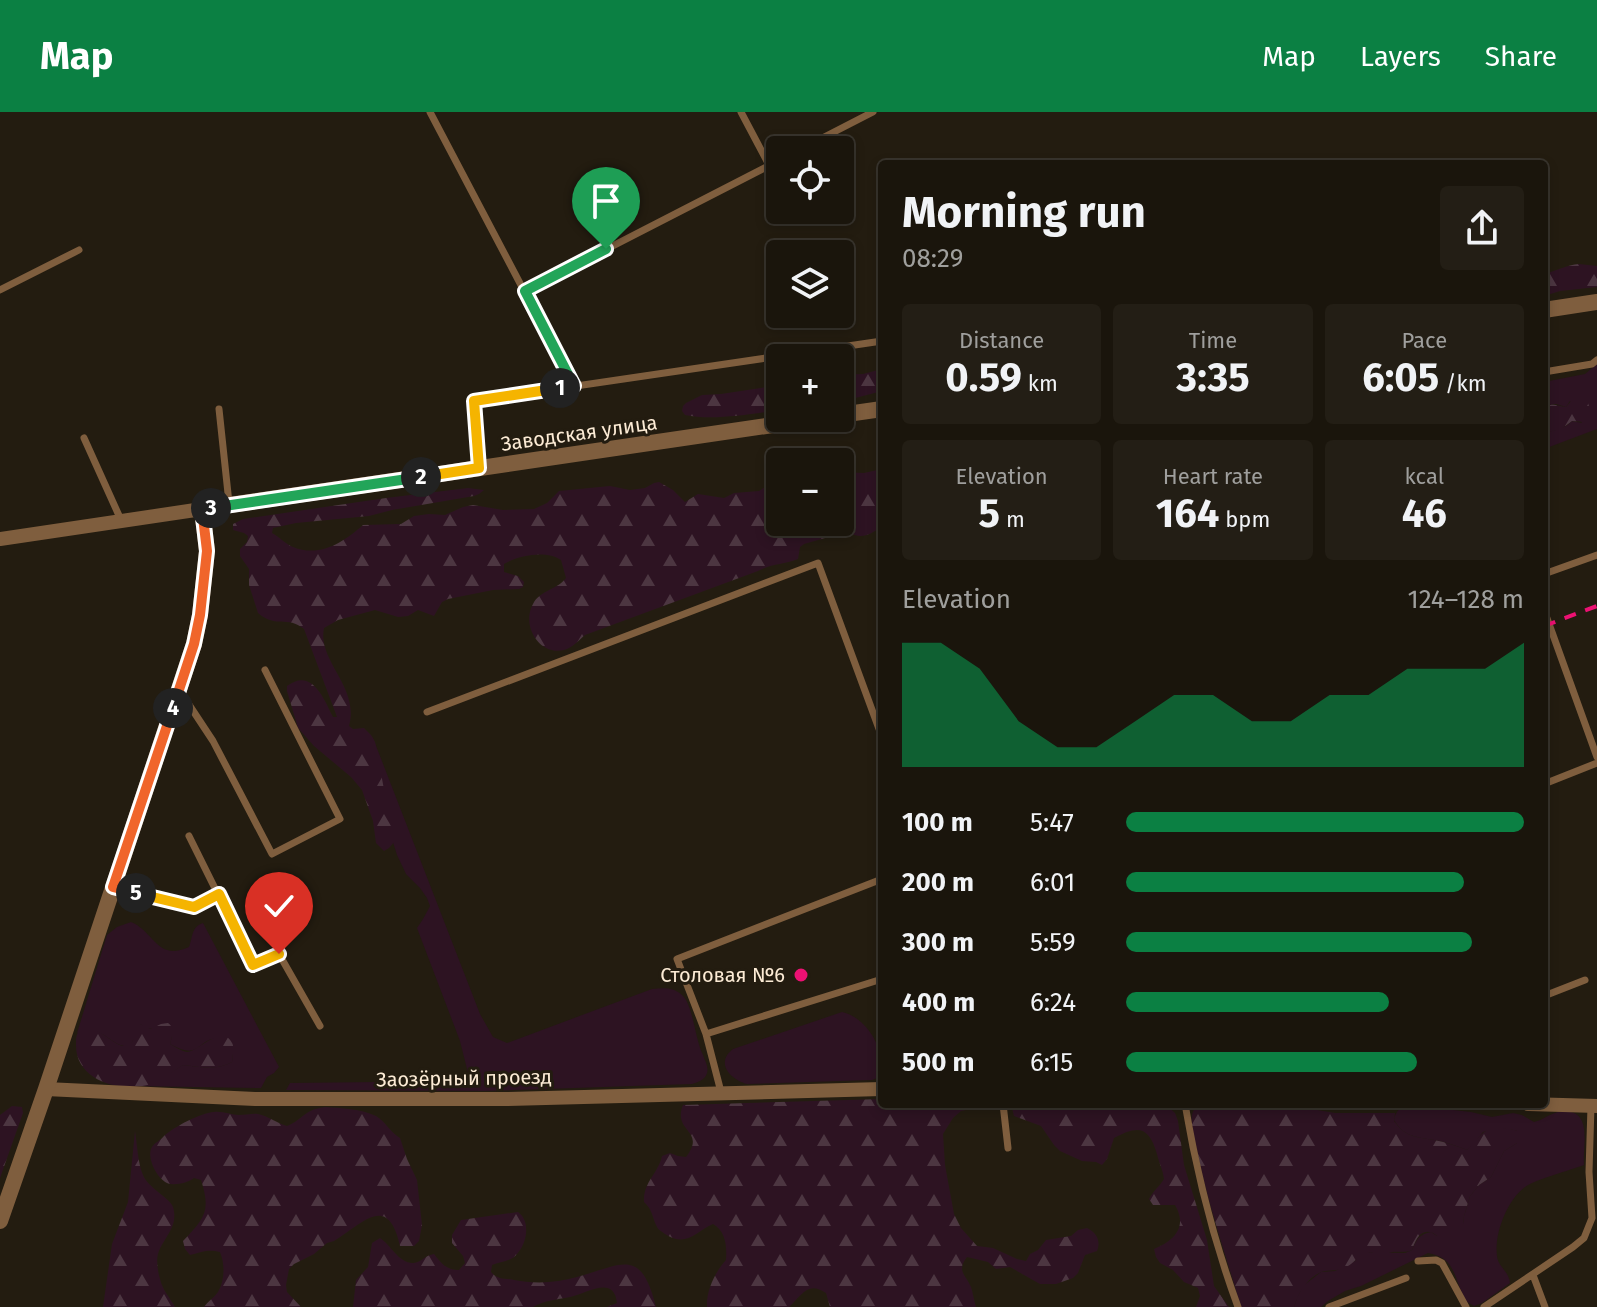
<!DOCTYPE html>
<meta charset="utf-8">
<style>
body{margin:0;font-family:"Fira Sans",sans-serif;background:#231e15;color:#f1f3f6;height:100vh;display:flex;flex-direction:column;font-size:30px;white-space:nowrap}
*{box-sizing:border-box;margin:0}
p{font-size:26px;color:#9f9f9d}
.icon{flex:none;width:44px;height:44px;fill:none;stroke:currentColor;stroke-width:2;stroke-linecap:round;stroke-linejoin:round}
.map{position:relative;flex:1;overflow:hidden}
.sheet{position:absolute;left:878px;top:48px;width:670px;height:948px;display:flex;flex-direction:column;background:#1a150c;border-radius:8px;box-shadow:0 4px 12px #0003,0 0 0 2px #38342d}
.sheet>*{flex:none}
.buttons{position:absolute;left:766px;top:24px;display:grid;gap:16px}
.buttons a{display:grid;place-items:center;width:88px;height:88px;border-radius:8px;background:#1a150c;box-shadow:0 4px 12px #0003,0 0 0 2px #38342d;font-size:40px}
.pin{position:absolute;display:grid;place-items:center;width:68px;height:68px;color:#fff;margin:-82px -34px;border-radius:50% 50% 50% 0;rotate:-45deg;box-shadow:0 0 8px #0007}
.pin .icon{rotate:45deg}
.km{position:absolute;width:40px;height:40px;margin:-20px;border-radius:50%;background:#222;color:#fff;font-size:22px;line-height:40px;text-align:center}
.round{display:grid;place-items:center;flex:none;width:84px;height:84px;border-radius:8px;background:#231e15}
.head{display:flex;align-items:center;justify-content:space-between;height:136px;padding:0 24px}
h1{font-size:44px;font-weight:700;line-height:60px}
.stats{display:grid;grid-template-columns:repeat(3,1fr);gap:12px;height:136px;padding:8px 24px}
.stats div{display:grid;align-content:center;border-radius:8px;background:#231e15;text-align:center}
.stats b{font-size:40px;font-weight:700}
.stats small{font-size:22px;font-weight:400}
.stats p{font-size:22px}
.chart{height:224px;padding:16px 24px}
.chart p{display:flex;justify-content:space-between}
.chart svg{width:100%;height:144px;margin-top:8px;fill:#0b8043;opacity:.7}
ul{padding:0 24px;list-style:none;font-size:26px}
li{display:grid;grid-template-columns:128px 96px 1fr;align-items:center;height:60px}
li i{height:20px;border-radius:10px;background:#0b8043}
header{display:flex;align-items:center;gap:48px;box-sizing:border-box;height:112px;padding:0 40px;background:#0b8043;color:#fff}
header strong{font-size:38px}
nav{display:flex;gap:44px;margin-inline-start:auto;font-size:28px}
.map>svg:first-child{display:block}
.green{fill:#2d1322}
.forest{fill:url(#forest-firs)}
.lines{fill:none;stroke-linecap:round;stroke-linejoin:round}
.service{stroke:#7f5e3e;stroke-width:7}
.minor{stroke:#7f5e3e;stroke-width:14}
.tertiary{stroke:#7f5e3e;stroke-width:16}
.rail{stroke:#ec1173;stroke-width:4;stroke-dasharray:12 10;stroke-linecap:butt}
.split-1-casing{stroke:#fff;stroke-width:16}
.split-2-casing{stroke:#fff;stroke-width:16}
.split-3-casing{stroke:#fff;stroke-width:16}
.split-4-casing{stroke:#fff;stroke-width:16}
.split-5-casing{stroke:#fff;stroke-width:16}
.split-6-casing{stroke:#fff;stroke-width:16}
.split-1{stroke:#22a559;stroke-width:10}
.split-2{stroke:#f5b400;stroke-width:10}
.split-3{stroke:#22a559;stroke-width:10}
.split-4{stroke:#f0652b;stroke-width:10}
.split-5{stroke:#f0652b;stroke-width:10}
.split-6{stroke:#f5b400;stroke-width:10}
.poi-dot{fill:#ec1173;stroke:#231c10;stroke-width:3}
.labels{text-anchor:middle;dominant-baseline:central;stroke-width:6;stroke-linejoin:round;paint-order:stroke}
.street-label{font-size:20px;fill:#fcebd5;stroke:#231c10}
.poi-label{font-size:20px;fill:#fcebd5;stroke:#231c10;text-anchor:end}
</style>
<header>
<strong>Map</strong>
<nav><a>Map</a><a>Layers</a><a>Share</a></nav>
</header>
<div class="map">
<svg width="1597" height="1195" viewBox="0 0 1597 1195">
<defs>
<pattern id="forest-firs" width="22" height="20" patternUnits="userSpaceOnUse" patternTransform="scale(2)"><rect width="22" height="20" fill="#2d1322"/><path d="M5 1l3.5 6h-7zM16 11l3.5 6h-7z" fill="#4c3641"/></pattern>
</defs>
<rect width="100%" height="100%" fill="#231c10"/>
<!-- green -->
<path class="green" d="M1597,252V317L1544,337V320C1555,319 1564,317 1572,309L1582,311L1570,289L1566,295L1556,292L1549,293L1544,298V270L1585,262Z
M368,621L373,626L480,902L493,925L507,931L652,877C664,876 673,875 682,883C693,892 695,928 703,943C705,949 709,955 707,961C705,968 698,970 692,972L485,979L286,978L290,971L470,969L460,929L417,816C421,811 427,800 430,794L427,786L420,776L406,762L397,743L386,708Z
M131,810C154,819 157,850 189,835C193,825 191,815 203,811L279,955L274,961L267,965L261,976L131,974C156,972 162,966 183,953C201,955 214,959 232,950L233,938L226,926C194,923 204,951 170,932L172,924L154,916L147,917L140,912C138,917 135,927 131,931C117,944 101,907 77,921L107,823L117,815Z
M842,900C867,905 890,942 877,966L872,968L747,972C730,967 715,951 733,937Z
M1410,993L1471,1000L1492,1005L1513,1001L1522,1003L1534,1010C1543,1008 1549,1002 1558,1000C1595,994 1582,1033 1584,1053C1571,1058 1534,1068 1525,1075C1507,1088 1494,1122 1497,1144C1498,1155 1509,1159 1510,1171L1482,1191L1474,1194L1467,1190C1453,1169 1458,1146 1428,1141L1361,1174L1345,1179L1328,1189L1321,1195H1294L1297,1186L1303,1174L1321,1160L1335,1159L1355,1149L1359,1143L1365,1140L1405,1141L1412,1138C1416,1128 1419,1122 1431,1120L1437,1124L1463,1112L1464,1104L1470,1084L1479,1073L1491,1065L1504,1039L1517,1031V1019C1505,1015 1495,1017 1483,1020L1473,1033L1467,1038C1456,1034 1446,1030 1434,1028C1416,1025 1404,1025 1394,1008C1396,998 1400,995 1410,993Z"/>
<!-- forest -->
<path class="forest" d="M1579,152L1597,154V175L1560,179L1544,184V162C1556,159 1567,153 1579,152Z
M882,257V279L840,290V263L863,262Z
M780,273V298C751,302 713,309 685,303L682,299L683,294L686,291L702,283L721,282Z
M1580,285L1588,291L1591,300L1590,307L1585,310L1572,309L1560,318L1544,320V298C1550,289 1557,294 1566,295L1573,287Z
M882,357V415C868,423 863,428 847,420L843,405L840,404V360L864,361Z
M659,370L673,378L685,390L698,382L724,386L734,381L759,379L768,373L780,371V410H827L825,426L804,432L800,435L798,447C783,453 773,451 758,459L585,523C579,528 572,536 564,538C539,544 521,513 533,492C540,478 557,478 566,466L561,448C547,438 519,443 504,452V460L518,464L524,470L523,475L519,477L493,478L448,487L442,490L434,504L418,498L408,504L398,505L375,498L338,508L324,516C317,549 360,575 349,614L353,617L364,616L371,623L375,630L394,730L389,736L384,739L376,731L373,709L362,678L351,665L314,634L298,616L287,579V574C312,555 324,587 333,605H337L304,517C287,503 277,517 258,501L249,473V457L240,444V437L247,430L248,424L244,421L233,418V412L243,407L386,386L468,376L484,378L479,382L474,384L392,398L369,404L296,411L273,416L272,421C280,425 285,432 293,435C320,446 344,430 363,413L401,412L414,404L429,402L445,403L463,395L473,393L503,398L534,397L547,391L559,379L610,374L630,378L645,376L654,371Z
M168,911L174,916L170,932C175,935 181,939 187,940C198,940 222,911 232,931C235,936 232,945 232,950C214,959 202,955 183,953C172,960 163,968 151,972C121,981 75,969 76,932C76,926 76,919 83,917C97,913 110,930 122,934L132,930L134,926L129,920L133,913L140,912L150,917L161,912Z
M882,987V992H995L961,999L953,1006L943,1022L945,1053L954,1102L961,1116L977,1134L993,1136L1017,1147L1026,1149L1030,1142L1038,1138L1046,1128L1071,1124L1078,1118L1087,1116C1097,1121 1101,1129 1097,1139L1085,1143L1078,1161L1073,1166L1056,1172H1040L1010,1155L996,1157L988,1150L967,1145C956,1159 966,1163 971,1175C973,1181 974,1189 976,1195H830L826,1181C808,1168 801,1184 789,1195H707C706,1179 715,1160 726,1148C727,1135 726,1119 713,1112C695,1120 686,1136 665,1122C660,1118 659,1119 656,1113C652,1104 652,1097 644,1090C643,1070 658,1062 662,1044L670,1041L678,1044L686,1045C707,1018 672,1020 683,993Z
M1011,992H1165L1175,1001L1178,1009L1184,1053L1207,1128L1214,1174L1229,1195H1196L1200,1184L1198,1176L1184,1170L1173,1158L1160,1151L1156,1145L1154,1137C1174,1129 1188,1115 1175,1093H1153L1149,1087C1153,1079 1159,1075 1164,1067C1163,1058 1159,1051 1157,1042C1149,1014 1138,1013 1114,1026L1107,1047L1102,1053L1096,1050L1082,1049L1060,1039L1054,1033L1041,1014L1014,1004Z
M1205,992H1282L1335,1001H1395L1394,1009C1405,1025 1416,1025 1434,1028C1445,1030 1456,1034 1467,1038C1473,1033 1476,1027 1482,1022C1490,1014 1507,1015 1517,1019L1521,1025L1517,1031L1504,1039L1491,1065L1479,1073L1470,1084L1464,1104L1462,1119C1456,1123 1450,1127 1443,1126C1438,1126 1435,1121 1430,1120C1419,1118 1415,1130 1412,1138C1405,1141 1399,1139 1392,1140C1387,1141 1384,1144 1378,1145L1372,1140C1359,1140 1357,1150 1346,1155C1337,1160 1329,1157 1321,1160C1307,1166 1298,1181 1294,1195H1241C1226,1144 1208,1092 1197,1039C1195,1028 1190,1014 1192,1003C1194,995 1198,993 1205,992Z
M12,994L22,995L23,1001L0,1066V1003Z
M325,995C340,996 362,997 376,1004C385,1009 390,1020 400,1026L407,1047L417,1068L422,1113L419,1129L414,1134H400C388,1080 363,1111 334,1129L327,1131L314,1142L294,1152L289,1157L286,1173L287,1180L301,1195H204C208,1189 214,1186 218,1180C225,1168 225,1152 220,1140C208,1137 202,1140 190,1143L185,1137L183,1129C205,1106 211,1099 201,1068L194,1066C189,1070 178,1073 171,1072C159,1071 147,1048 151,1037C153,1031 160,1029 164,1024C174,1015 200,1001 214,1000C223,999 231,1003 239,1003C245,1003 253,1001 258,1002C268,1004 277,1011 287,1014C304,1007 303,998 325,995Z
M135,1019C137,1031 138,1052 143,1063C148,1076 170,1086 173,1095C179,1116 163,1125 158,1142C156,1149 158,1160 160,1167C162,1177 170,1186 175,1195H103L112,1132L128,1090Z
M518,1100C531,1109 527,1131 517,1142C512,1149 500,1150 492,1153L491,1160C498,1168 504,1166 514,1168C534,1172 557,1171 577,1165C623,1152 641,1135 656,1195H607L617,1191C614,1162 586,1182 570,1185C556,1188 545,1188 533,1195H353L356,1168L368,1155L372,1131L380,1126C391,1133 399,1152 414,1151C422,1150 425,1143 434,1142C441,1151 446,1158 459,1158L465,1151L463,1144L452,1131V1123L461,1108Z"/>
<g class="lines">
<!-- service -->
<path class="service" d="M430,0L574,274
M741,0L769,53
M799,38L873,0
M0,178L79,138
M525,179L780,48
M1544,260L1592,252L1597,248
M219,297L229,391
M84,326L121,408
M479,354L474,289L882,229
M1544,462L1597,443
M1544,498L1597,645
M180,579L213,629L272,742L340,707L265,558
M427,600L818,451L882,625
M1544,672L1597,651
M189,724L253,853L279,842L320,914
M115,776L194,795L219,782
M1544,884L1585,868
M706,922L882,867
M721,980L706,922L677,847L882,767
M1003,992L1008,1036
M1185,992C1197,1063 1213,1127 1238,1195
M1418,1149L1436,1148L1442,1151L1466,1195
M1533,1163L1545,1195
M1329,1195L1406,1166
M1484,1195L1573,1135L1584,1126L1592,1106L1589,1060L1591,994"/>
<!-- minor -->
<path class="minor" d="M0,427L202,397
M46,977L255,987H508L882,977
M1528,992L1597,994"/>
<!-- tertiary -->
<path class="tertiary" d="M1544,198L1597,190
M840,303L882,297
M0,1109L46,977L194,532L200,503L207,439L202,397L820,306"/>
<!-- rail -->
<path class="rail" d="M1544,514L1597,494"/>
</g>
<g class="lines">
<defs>
<path id="split-1" d="M560,276L574,274L525,179L606,137"/>
<path id="split-2" d="M421,365L479,356L474,289L560,276"/>
<path id="split-3" d="M211,396L421,365"/>
<path id="split-4" d="M173,596L194,532L200,503L207,439L202,397L211,396"/>
<path id="split-5" d="M136,781L113,775L173,596"/>
<path id="split-6" d="M136,781L194,795L219,782L253,853L279,842"/>
</defs>
<!-- split-1 casing -->
<use href="#split-1" class="split-1-casing"/>
<!-- split-2 casing -->
<use href="#split-2" class="split-2-casing"/>
<!-- split-3 casing -->
<use href="#split-3" class="split-3-casing"/>
<!-- split-4 casing -->
<use href="#split-4" class="split-4-casing"/>
<!-- split-5 casing -->
<use href="#split-5" class="split-5-casing"/>
<!-- split-6 casing -->
<use href="#split-6" class="split-6-casing"/>
<!-- split-1 -->
<use href="#split-1" class="split-1"/>
<!-- split-2 -->
<use href="#split-2" class="split-2"/>
<!-- split-3 -->
<use href="#split-3" class="split-3"/>
<!-- split-4 -->
<use href="#split-4" class="split-4"/>
<!-- split-5 -->
<use href="#split-5" class="split-5"/>
<!-- split-6 -->
<use href="#split-6" class="split-6"/>
</g>
<!-- markers -->
<circle class="poi-dot" cx="801" cy="863" r="8"/>
<g class="labels">
<!-- street labels -->
<g class="street-label">
<text transform="translate(579 321) rotate(-8)">Заводская улица</text>
<text transform="translate(464 966) rotate(-1)">Заозёрный проезд</text>
</g>
<!-- poi labels -->
<g class="poi-label">
<text x="785" y="863">Столовая №6</text>
</g>
</g>
</svg>
<div class="buttons">
<a><svg class="icon" aria-label="locate" viewBox="0 0 24 24"><circle cx="12" cy="12" r="6"/><path d="M12 2v4M12 18v4M2 12h4M18 12h4"/></svg></a>
<a><svg class="icon" aria-label="layers" viewBox="0 0 24 24"><path d="M12 4l9 5-9 5-9-5zM3 14l9 5 9-5"/></svg></a>
<a>+</a>
<a>−</a>
</div>
<div class="pin" style="left:606px;top:137px;background:#1e9e55"><svg class="icon" aria-label="arrive" viewBox="0 0 24 24"><path d="M6 21V4h12l-3 4 3 4H6"/></svg></div>
<div class="pin" style="left:279px;top:842px;background:#d93025"><svg class="icon" aria-label="check" viewBox="0 0 24 24"><path d="M5 12l5 5 9-10"/></svg></div>
<b class="km" style="left:560px;top:276px">1</b>
<b class="km" style="left:421px;top:365px">2</b>
<b class="km" style="left:211px;top:396px">3</b>
<b class="km" style="left:173px;top:596px">4</b>
<b class="km" style="left:136px;top:781px">5</b>
<section class="sheet">
<div class="head"><div><h1>Morning run</h1><p>08:29</p></div><a class="round"><svg class="icon" aria-label="share" viewBox="0 0 24 24"><path d="M12 15V3M7 8l5-5 5 5M5 13v7h14v-7"/></svg></a></div>
<div class="stats">
<div><p>Distance</p><b>0.59<small> km</small></b></div>
<div><p>Time</p><b>3:35</b></div>
<div><p>Pace</p><b>6:05<small> /km</small></b></div>
</div>
<div class="stats">
<div><p>Elevation</p><b>5<small> m</small></b></div>
<div><p>Heart rate</p><b>164<small> bpm</small></b></div>
<div><p>kcal</p><b>46</b></div>
</div>
<div class="chart"><p><span>Elevation</span>124–128 m</p>
<svg viewBox="0 0 160 44" preserveAspectRatio="none"><path d="M0 44V6L10 6L20 14L30 30L40 38L50 38L60 30L70 22L80 22L90 30L100 30L110 22L120 22L130 14L140 14L150 14L160 6V44z"/></svg>
</div>
<ul>
<li><b>100 m</b>5:47<i style="width:100%"></i></li>
<li><b>200 m</b>6:01<i style="width:85%"></i></li>
<li><b>300 m</b>5:59<i style="width:87%"></i></li>
<li><b>400 m</b>6:24<i style="width:66%"></i></li>
<li><b>500 m</b>6:15<i style="width:73%"></i></li>
</ul>
</section>
</div>
